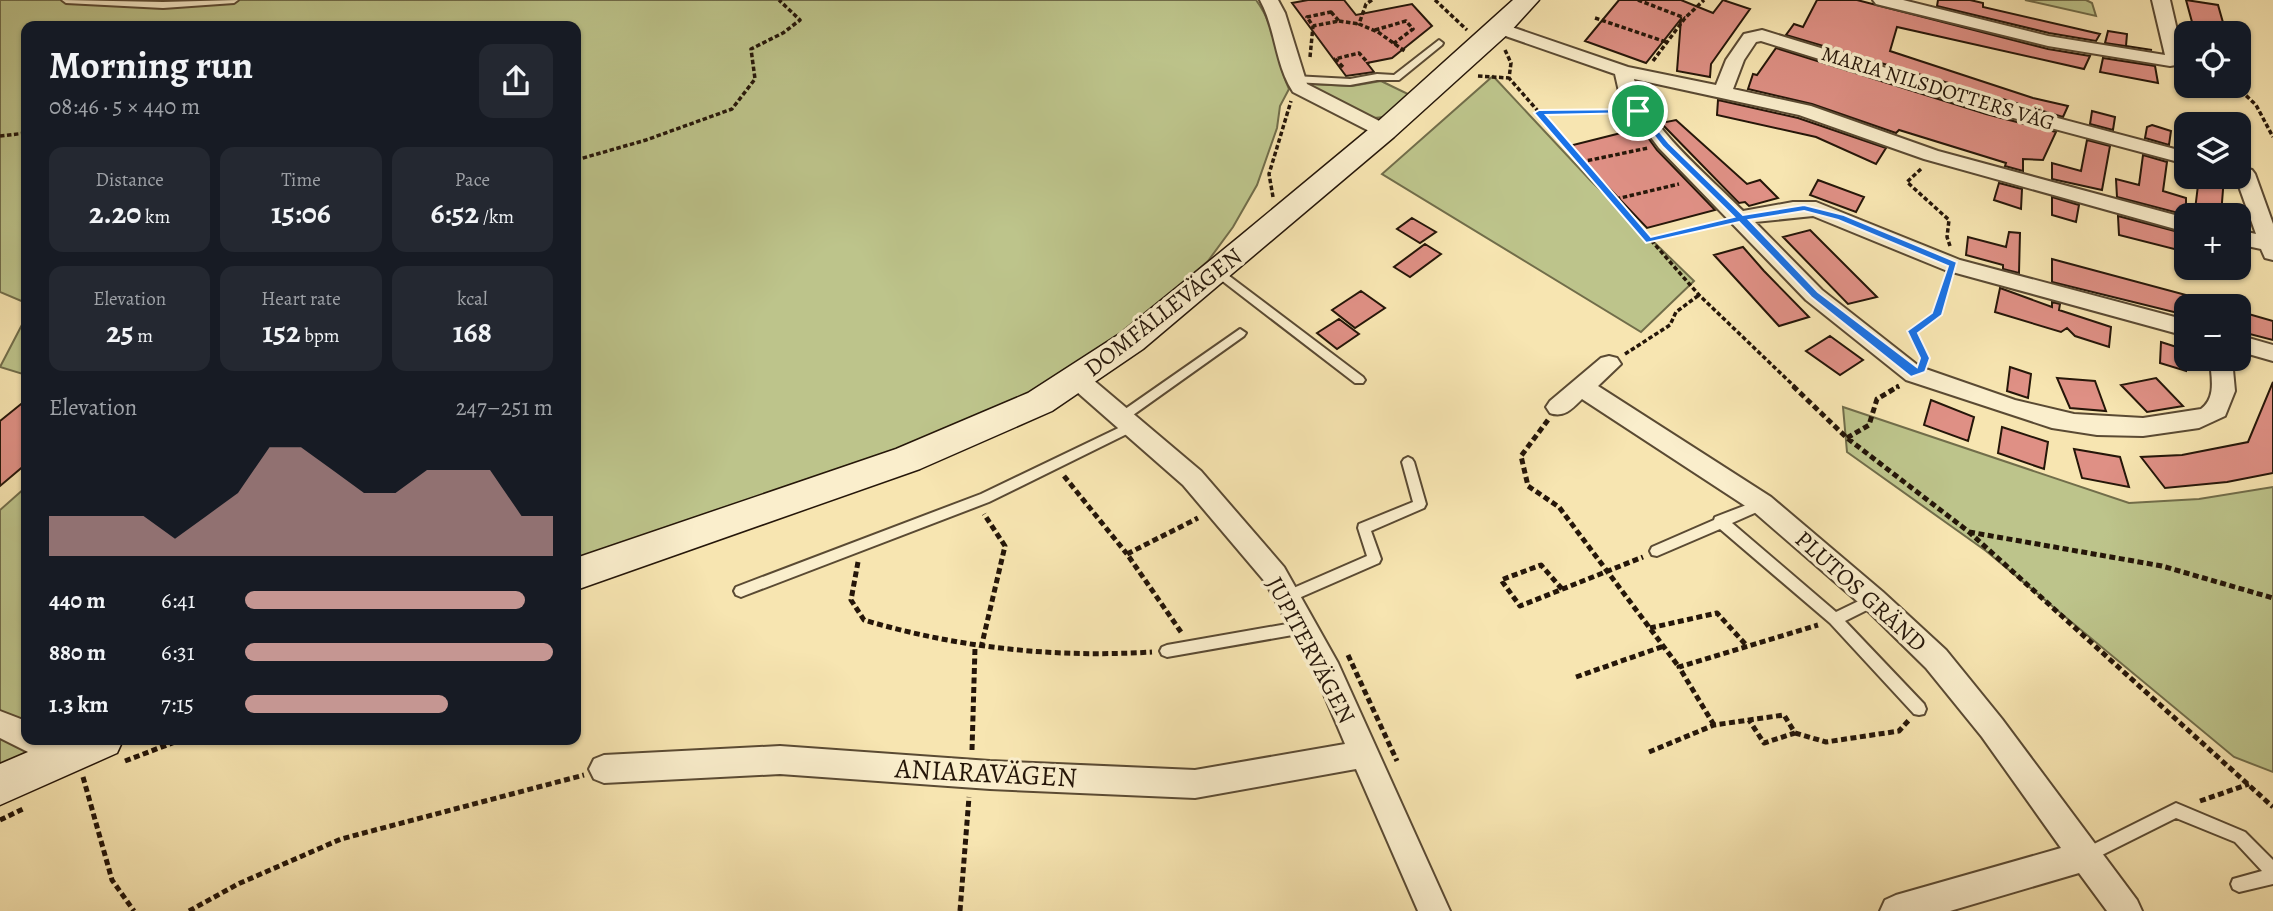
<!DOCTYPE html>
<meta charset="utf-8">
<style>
body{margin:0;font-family:Alegreya,serif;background:#242831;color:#f1f3f6;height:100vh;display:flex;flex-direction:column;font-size:26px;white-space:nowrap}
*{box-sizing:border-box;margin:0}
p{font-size:23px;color:#9ea1a6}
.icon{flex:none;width:38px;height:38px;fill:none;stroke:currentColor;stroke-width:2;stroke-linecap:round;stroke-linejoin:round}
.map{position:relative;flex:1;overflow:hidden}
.panel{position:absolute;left:21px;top:21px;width:560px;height:724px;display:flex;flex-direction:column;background:#171b24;border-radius:14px;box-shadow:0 2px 5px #0004}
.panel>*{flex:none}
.tools{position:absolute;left:2174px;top:21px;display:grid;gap:14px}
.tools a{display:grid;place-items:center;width:77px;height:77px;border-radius:14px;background:#171b24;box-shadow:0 2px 5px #0004;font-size:35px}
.pin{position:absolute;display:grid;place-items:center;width:60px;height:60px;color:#fff;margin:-30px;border:4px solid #fff;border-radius:50%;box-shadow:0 2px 7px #0007}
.round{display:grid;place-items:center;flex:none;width:74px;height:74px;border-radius:14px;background:#242831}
.overview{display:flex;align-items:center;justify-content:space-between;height:119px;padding:0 28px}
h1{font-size:38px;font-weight:700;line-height:52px}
.metrics{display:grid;grid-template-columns:repeat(3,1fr);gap:10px;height:119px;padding:7px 28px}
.metrics div{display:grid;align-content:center;border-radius:14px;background:#242831;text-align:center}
.metrics b{font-size:30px;font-weight:700}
.metrics small{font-size:19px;font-weight:400}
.metrics p{font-size:19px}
.chart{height:196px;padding:14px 28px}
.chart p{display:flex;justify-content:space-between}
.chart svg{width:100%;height:126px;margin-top:7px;fill:#c59692;opacity:.7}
ul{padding:0 28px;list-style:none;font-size:23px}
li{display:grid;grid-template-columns:112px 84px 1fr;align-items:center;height:52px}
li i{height:18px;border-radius:9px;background:#c59692}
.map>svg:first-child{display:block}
.green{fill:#bdc48b;stroke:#716d4a;stroke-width:2}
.building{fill:#df9085;stroke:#251609;stroke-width:2}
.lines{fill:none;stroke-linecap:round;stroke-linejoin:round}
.lane-casing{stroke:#5a4a33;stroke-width:4}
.street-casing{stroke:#5a4a33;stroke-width:4}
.secondary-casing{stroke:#251609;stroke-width:3}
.path-far1{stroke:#251609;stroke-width:3.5;stroke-dasharray:4.5 2.5;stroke-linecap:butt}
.path{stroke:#251609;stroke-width:5;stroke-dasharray:6 3.5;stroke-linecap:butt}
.lane{fill:#faeecc;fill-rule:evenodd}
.street{fill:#faeecc;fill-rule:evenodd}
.secondary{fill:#faeecc;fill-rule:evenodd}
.route{fill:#1a73e8;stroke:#fff;stroke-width:2;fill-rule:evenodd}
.labels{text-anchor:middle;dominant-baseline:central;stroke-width:7;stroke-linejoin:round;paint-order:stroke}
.far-street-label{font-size:21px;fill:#251609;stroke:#faeecc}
.street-label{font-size:24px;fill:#251609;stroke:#faeecc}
.near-street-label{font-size:28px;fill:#251609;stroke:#faeecc}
</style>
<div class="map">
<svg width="2273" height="911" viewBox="0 0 2273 911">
<rect width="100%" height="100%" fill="#f7e5b1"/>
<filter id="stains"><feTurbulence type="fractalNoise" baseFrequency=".00286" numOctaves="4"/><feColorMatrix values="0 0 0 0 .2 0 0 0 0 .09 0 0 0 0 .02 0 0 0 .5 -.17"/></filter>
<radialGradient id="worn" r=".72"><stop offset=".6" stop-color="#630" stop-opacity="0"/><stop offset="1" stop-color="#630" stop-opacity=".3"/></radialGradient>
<!-- green -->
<path class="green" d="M0,0H1256C1278,30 1274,57 1289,89L1280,106L1277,128L1257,185L1233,227L1208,261L1132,328L1031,392L909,448L576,563V26H26V303L0,292Z
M2025,0H2086L2092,3L2096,16Z
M1493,76L1591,181L1694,281L1641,332L1382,174Z
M1381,81L1410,95L1384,117L1374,118L1310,88L1309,84L1352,86Z
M26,317V375L0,367Z
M1843,407L2129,503L2199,499L2273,487V772L2234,757L1986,551L1847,452Z
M26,487V740H71L0,772V510Z"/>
<!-- building -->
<path class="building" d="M1308,0H1344L1356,15L1412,4L1432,26L1392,58L1367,63L1374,72L1346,76L1292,3Z
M1619,0H1681L1713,13L1723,0L1750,9L1711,64L1710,77L1677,71L1681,19L1646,63L1585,41Z
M1817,0H1857L2048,49L2090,56L2084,69L1897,27L1890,51L2033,98L2068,106L2063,117L1786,35L1794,24L1803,27Z
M1938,0H1970L1983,3V7L2100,34L2096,41L2049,33L1937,6Z
M2186,0L2218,5L2226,33H2195Z
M2108,31L2127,34L2126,46L2152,50L2105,43Z
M1776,48L1986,114L2056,132L2043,160L2023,159V171L2005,166L2006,163L1899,130L1896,133L1812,104L1748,89L1753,74L1757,75Z
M2103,58L2155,66L2158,83L2100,72Z
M1718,100L1798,118L1886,148L1876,164L1816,137L1717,115Z
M2092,111L2115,117L2113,130L2090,124Z
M1676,120L1747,184L1760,180L1778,198L1749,206L1745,202L1739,203L1661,123Z
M2152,125L2171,131L2169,145L2145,138L2147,127Z
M1641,128L1657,150L1715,210L1647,228L1569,146Z
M2087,140L2110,146L2102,190L2052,179V163L2081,171Z
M2143,155L2167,162L2163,191L2186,198V215L2117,197L2116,179L2139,185Z
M2199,177H2224L2221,215L2195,210Z
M1818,180L1864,197L1856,212L1810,195Z
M1999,183L2022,189L2021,209L1994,200Z
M2052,197L2079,205L2076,222L2052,215Z
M2118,216L2186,234V252L2119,235Z
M1412,218L1436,232L1420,243L1397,229Z
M1810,230L1877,297L1848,304L1783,237Z
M2009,232L2020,233L2019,273L2003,269V265L1966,255L1968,237L2006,247Z
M1425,244L1441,254L1410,277L1394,267Z
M1743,247L1764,271L1809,317L1779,326L1714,255Z
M2052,259L2186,295V315L2052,282Z
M2000,288L2052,307V302L2060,304L2059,310L2111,327L2109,347L2075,336L2067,328L2061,332L1995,312Z
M1361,291L1385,308L1355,328L1332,310Z
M2238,311L2273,321V340L2238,331Z
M1339,319L1359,334L1337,349L1317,333Z
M1830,336L1863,360L1840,375L1806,351Z
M2161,342L2186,350V371L2160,363Z
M2010,367L2031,374L2028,398L2007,391Z
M2057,378L2095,381L2106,411L2070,408Z
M2156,378L2183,406L2147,412L2121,385Z
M2273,382V473L2227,482L2165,488L2141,457L2182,455L2248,442Z
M26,400V464L0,486V421Z
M1931,400L1974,417L1968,441L1924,425Z
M2002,427L2048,442L2044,469L1998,453Z
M2074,449L2120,457L2129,487L2082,478Z"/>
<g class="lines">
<defs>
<path id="lane" d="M62,0L163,2L238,0L234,3L163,8L66,3Z
M1439,40L1443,43L1442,45L1399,80H1377L1350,85L1294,82L1289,79L1294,76L1350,79L1377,74L1394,75Z
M1216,266L1363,377L1365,380L1363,383H1355L1212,273L1211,270L1212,267Z
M1240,329L1246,333L1244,336L1126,420H1118L1116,417L1118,414Z
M1133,421L1137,423L1139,426L1137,429L989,502L746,595L741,597L736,595L734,591L736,587L981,494Z
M1408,457L1412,459L1414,462L1426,504L1424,508L1371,531L1381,559L1379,563L1292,601L1287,603L1282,601L1280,597L1282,593L1367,556L1358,528L1359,524L1413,502L1402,462L1404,459Z
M1762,499L1766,500L1768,504L1766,508L1732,523L1836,612L1869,596L1874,594L1879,596L1881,600L1879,604L1845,621L1924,704L1926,709L1924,714L1919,715L1914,714L1830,623L1720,529L1657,556L1652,555L1650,551L1652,547L1714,520L1715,517Z
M1304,621L1309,623L1311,627L1309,631L1304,633L1167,657L1162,655L1160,651L1162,647L1167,645Z
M2176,803L2245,832L2273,860V884L2239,892L2233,889L2231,884L2233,879L2262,871L2235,842L2176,818L2090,861L2085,864L2080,861L2077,856L2080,851Z"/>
<path id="street" d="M1260,0H1278L1285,13L1307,84L1391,127L1394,131L1391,135H1377L1293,92C1275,65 1276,29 1260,0Z
M1873,0H1903L2048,36L2165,55L2152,0H2170L2183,56L2176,65L2170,66L2048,46L1876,4Z
M1500,23L1628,67L1716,85L1726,60L1744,34L1762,30L2001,103L2186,152V164L1987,111L1761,41L1756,42L1744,60L1733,89L1811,106L1938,151L2186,218V232L1924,159L1799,115L1634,79C1646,126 1709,176 1743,211L1793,202H1816L1960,260L2186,320V336L1945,270L1813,216L1755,222L1822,290L1920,367L2015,400L2074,414L2143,418L2201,409C2217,397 2211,377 2210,359H2232L2235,391L2225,416L2199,428L2143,436L2097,435L2052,428L1906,380L1806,300L1659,148L1620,96L1615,74L1494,32L1491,28Z
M2238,166L2252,170L2255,174L2273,224V260L2265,258L2261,249L2238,244V230L2256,234L2236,178L2232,177H2238Z
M2238,335L2273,345V361L2238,351Z
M1609,356L1617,358L1621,364L1598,386L1771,497L1883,592L1946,650L2002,719L2137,900L2142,911H2107L2079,873L1950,911H1880L1885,900L1896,895L2061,848L1982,737L1926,668L1865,608L1753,511L1582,399C1572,409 1564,418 1550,413L1546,407L1550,401L1601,358Z
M1077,370L1085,373L1201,471L1284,567L1338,663L1450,911H1418L1356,769L1195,798L990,789L780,774L604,783L594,779L589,769L594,759L604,755L780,746L990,761L1195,770L1345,744L1317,678L1266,583L1183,485L1069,385L1065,379L1069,373Z
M0,711L26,721V740C46,740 69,735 79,756L74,766L64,770L0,738Z"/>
<path id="secondary" d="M1513,0H1539L1509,33L1394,137L1143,349L1052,411L920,469L576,590V558L896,449L1028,393L1121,333L1239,237L1374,125Z
M56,740H123L117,753L0,805V764Z"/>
</defs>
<!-- lane casing -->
<use href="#lane" class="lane-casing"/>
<!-- street casing -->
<use href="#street" class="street-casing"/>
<!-- secondary casing -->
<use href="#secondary" class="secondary-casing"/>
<!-- path-far1 -->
<path class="path-far1" d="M1372,0L1366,4L1359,24L1378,32L1406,52
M1435,0L1467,30
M1638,0L1685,18
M1331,12L1339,21L1313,26L1307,17Z
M1595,18L1666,42
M1339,21L1359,24
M1375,30L1406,21L1413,29L1393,44
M1505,50L1511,63L1509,78L1699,295L1795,387
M1310,57L1313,26
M1653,61L1685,18L1704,0
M1343,67L1335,59L1359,53L1369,64
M1478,76L1509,78
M2236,86L2256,105L2273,137
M1539,113L1620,111
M0,136L26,133
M576,160L646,140L732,109L755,79L751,49L783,33L800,20L779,0
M1581,162L1648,148
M1921,169L1907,182L1949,220L1947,237L1950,246
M1273,197L1269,174L1291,101
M1616,199L1679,184
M1649,241L1720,223
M1625,354L1670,325L1676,312L1699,295
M1924,355L1912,331L1937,315L1949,282
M1896,387L1899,386"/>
<!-- path -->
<path class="path" d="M1793,386L1847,438L1969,532L2273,807
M1548,420L1521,456L1528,486L1559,507L1679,667
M1847,438L1869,425L1877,399L1899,386
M1064,476L1127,554
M1969,532L2162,566L2273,598
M858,562L851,600L864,620C959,648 1053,658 1152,652
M1562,589L1541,565L1501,580L1520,606L1643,557
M1650,628L1717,613L1747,646
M1181,632L1127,554L1198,518
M981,648L1005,546L984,514
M1348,655L1397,761
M1576,677L1664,646
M1714,725L1679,667L1818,625
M1795,733L1826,742L1899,731L1909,720
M972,750L975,648
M1649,752L1714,725L1784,715L1795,733L1764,743L1749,720
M125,761L180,740
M83,777L112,880L134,911
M2200,801L2249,784
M0,820L25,808
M189,911L238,884L341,839L584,775
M960,911L969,797"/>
<!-- lane -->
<use href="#lane" class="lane"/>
<!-- street -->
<use href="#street" class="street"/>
<!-- secondary -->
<use href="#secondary" class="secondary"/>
</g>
<!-- route -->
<path class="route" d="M1641,109L1669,143L1743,215L1804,205L1844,215L1957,262L1942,315L1918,333L1930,358L1925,372L1911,377L1811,297L1739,222L1646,243L1534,113L1539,110ZM1636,113L1663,147L1734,217L1651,237L1546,115ZM1804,211L1838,220L1948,266L1932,313L1907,331L1920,358L1917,367L1818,292L1749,220Z"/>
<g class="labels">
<!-- far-street labels -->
<g class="far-street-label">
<text transform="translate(1938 88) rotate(17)">MARIA NILSDOTTERS VÄG</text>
</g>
<!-- street labels -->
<g class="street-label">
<text transform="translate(1163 312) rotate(-38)">DOMFÄLLEVÄGEN</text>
<text transform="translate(1861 591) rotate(42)">PLUTOS GRÄND</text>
<text transform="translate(1311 650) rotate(62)">JUPITERVÄGEN</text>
</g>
<!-- near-street labels -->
<g class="near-street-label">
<text transform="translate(986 773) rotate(3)">ANIARAVÄGEN</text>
</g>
</g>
<rect width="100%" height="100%" filter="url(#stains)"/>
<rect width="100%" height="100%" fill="url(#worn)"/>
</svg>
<div class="tools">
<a><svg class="icon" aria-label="locate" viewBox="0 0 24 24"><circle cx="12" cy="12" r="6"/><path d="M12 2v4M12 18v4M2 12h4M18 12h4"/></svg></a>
<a><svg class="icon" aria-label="layers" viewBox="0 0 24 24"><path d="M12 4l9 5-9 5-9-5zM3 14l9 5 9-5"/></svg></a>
<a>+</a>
<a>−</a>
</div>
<div class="pin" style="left:1638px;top:111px;background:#1e9e55"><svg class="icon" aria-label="arrive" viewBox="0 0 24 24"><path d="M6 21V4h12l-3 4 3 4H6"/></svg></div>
<section class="panel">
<div class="overview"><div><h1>Morning run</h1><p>08:46 · 5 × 440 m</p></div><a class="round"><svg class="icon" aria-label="share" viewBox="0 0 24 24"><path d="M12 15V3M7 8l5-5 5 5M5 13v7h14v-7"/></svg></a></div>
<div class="metrics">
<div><p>Distance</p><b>2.20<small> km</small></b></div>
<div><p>Time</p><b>15:06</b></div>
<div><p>Pace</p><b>6:52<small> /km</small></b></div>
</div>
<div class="metrics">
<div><p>Elevation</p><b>25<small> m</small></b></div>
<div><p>Heart rate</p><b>152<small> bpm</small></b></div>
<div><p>kcal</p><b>168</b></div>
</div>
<div class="chart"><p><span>Elevation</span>247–251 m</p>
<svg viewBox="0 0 160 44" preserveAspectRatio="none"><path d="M0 44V30L10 30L20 30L30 30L40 38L50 30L60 22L70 6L80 6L90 14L100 22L110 22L120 14L130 14L140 14L150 30L160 30V44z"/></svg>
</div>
<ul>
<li><b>440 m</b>6:41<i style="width:91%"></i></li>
<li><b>880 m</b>6:31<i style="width:100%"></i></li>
<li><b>1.3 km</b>7:15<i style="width:66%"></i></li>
</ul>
</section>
</div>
